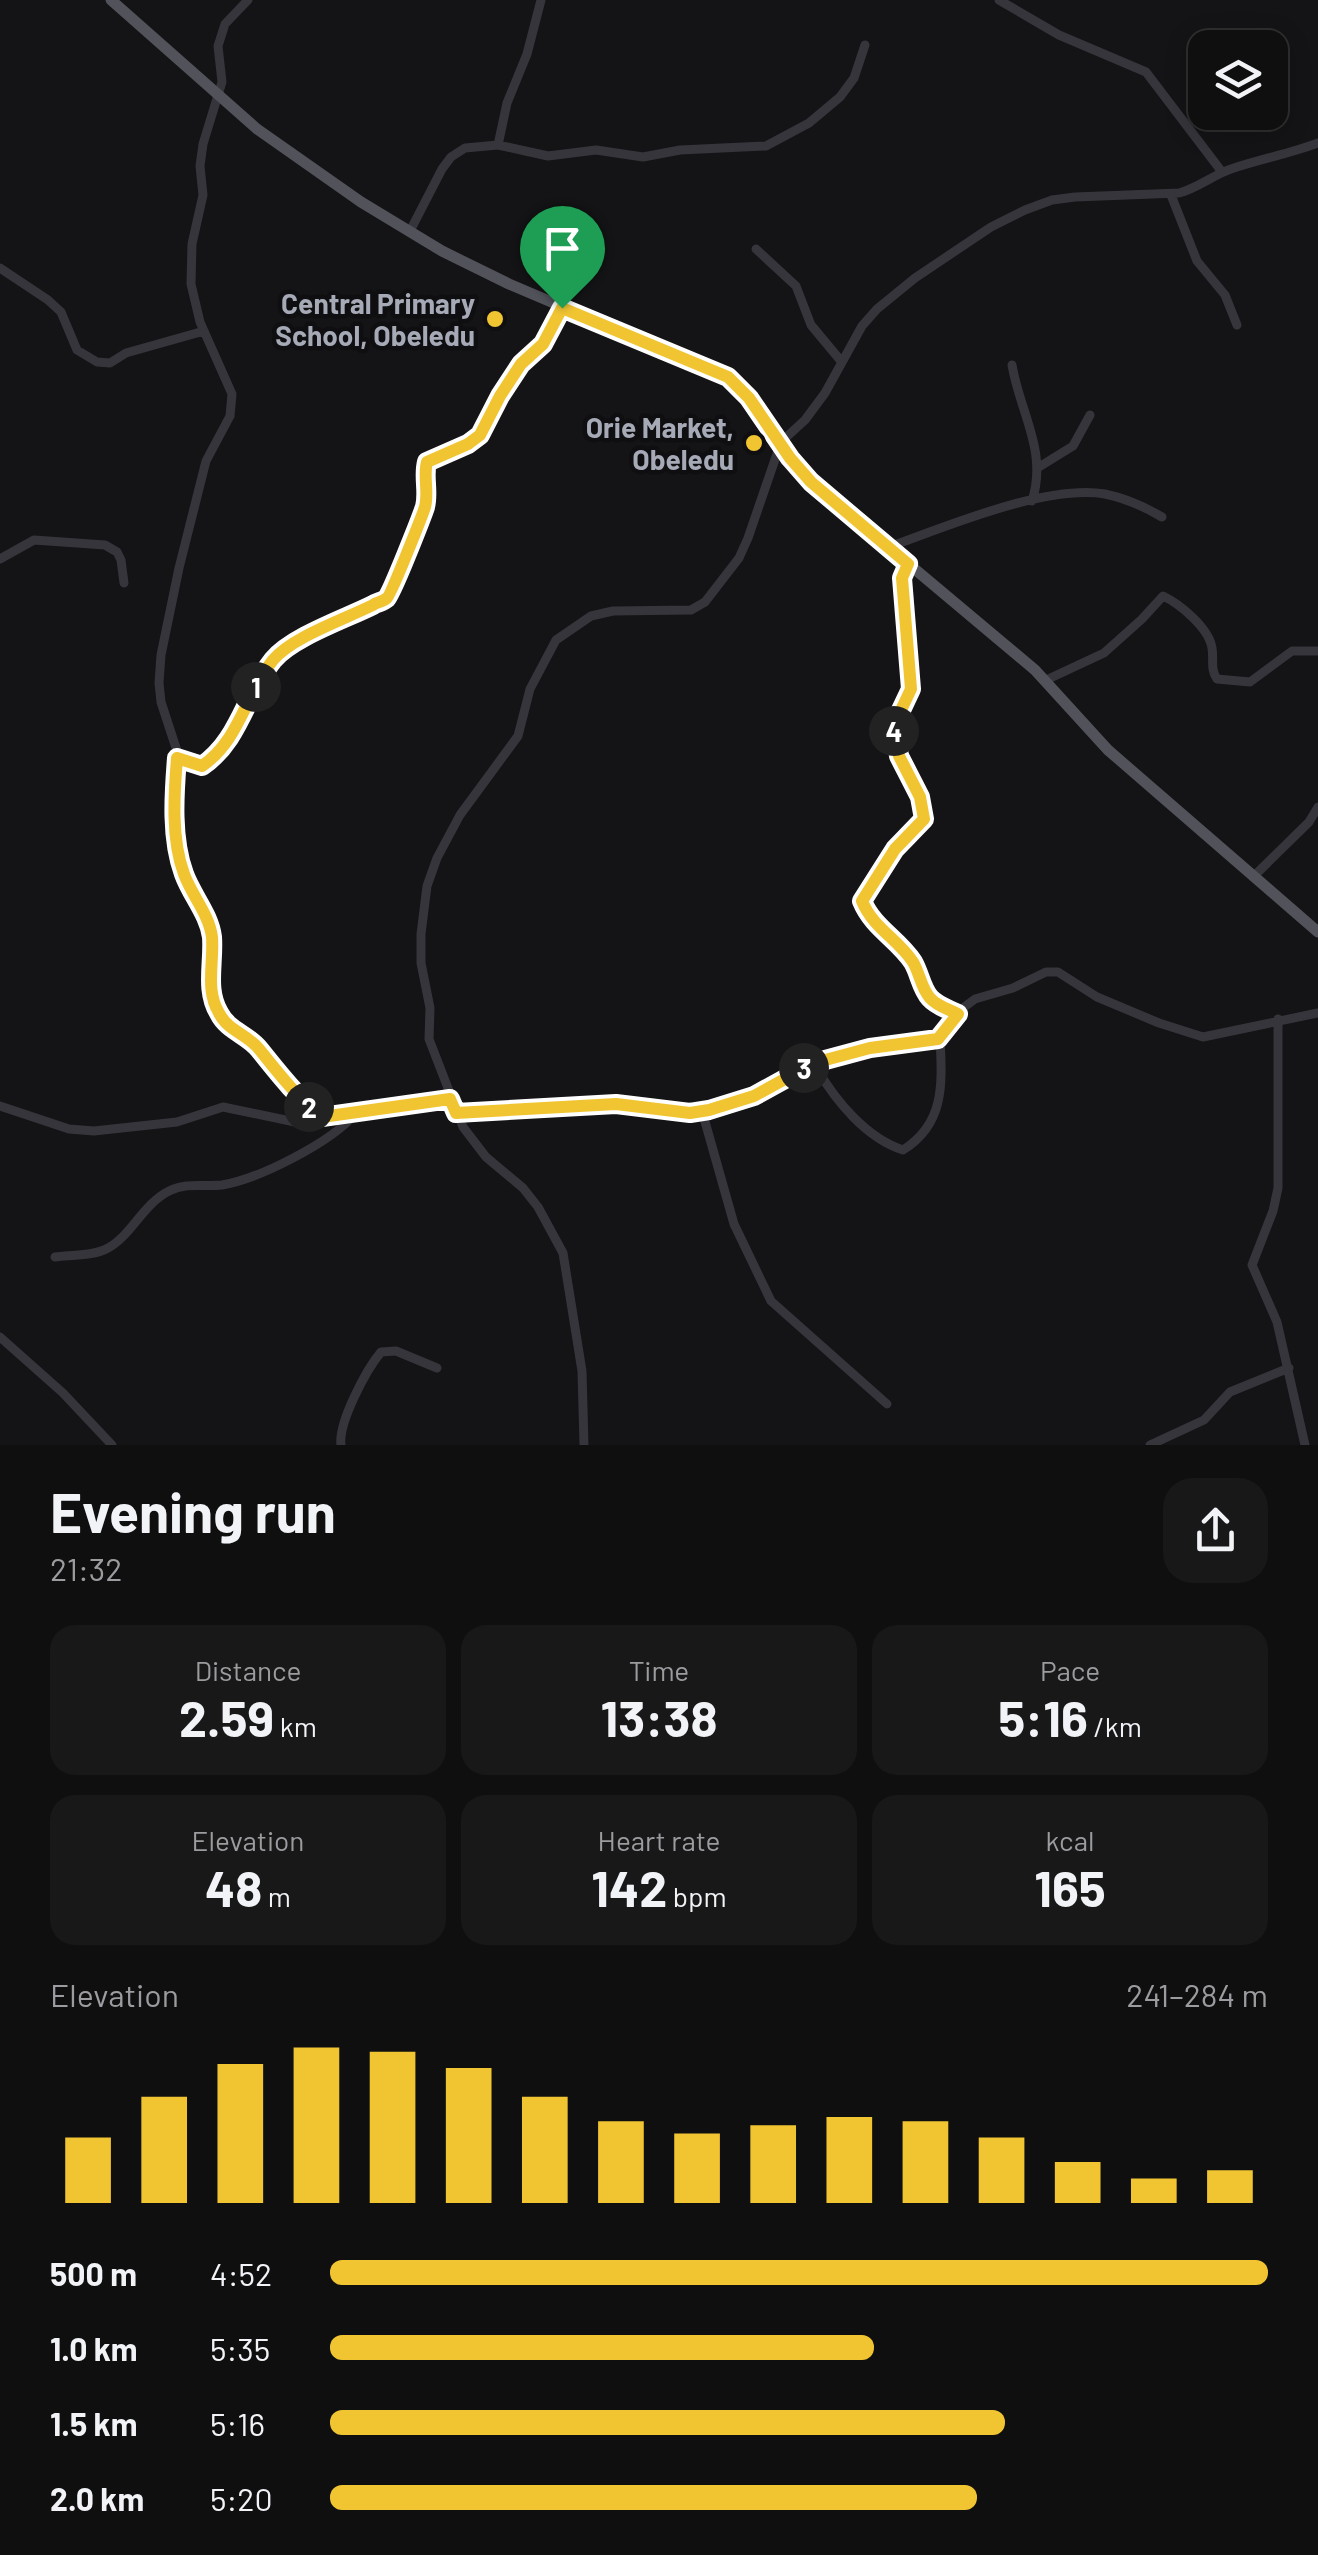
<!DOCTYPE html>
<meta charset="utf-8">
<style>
body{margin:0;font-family:Barlow,sans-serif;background:#181819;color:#f1f3f6;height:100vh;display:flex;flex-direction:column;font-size:38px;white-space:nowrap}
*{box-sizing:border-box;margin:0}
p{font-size:32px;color:#9b9c9f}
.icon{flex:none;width:55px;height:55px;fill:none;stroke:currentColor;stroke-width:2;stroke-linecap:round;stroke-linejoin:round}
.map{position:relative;height:1445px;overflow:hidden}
.details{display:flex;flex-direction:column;background:#0f0f10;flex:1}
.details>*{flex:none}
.controls{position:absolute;left:1188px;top:30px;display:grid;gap:20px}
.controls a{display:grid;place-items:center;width:100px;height:100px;border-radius:20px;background:#0f0f10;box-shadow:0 5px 25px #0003,0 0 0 2px #2f2f30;font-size:50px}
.pin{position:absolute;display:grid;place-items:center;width:85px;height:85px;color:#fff;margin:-102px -42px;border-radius:50% 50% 50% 0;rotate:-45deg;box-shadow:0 0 10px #0007}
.pin .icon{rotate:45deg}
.km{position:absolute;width:50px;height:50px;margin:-25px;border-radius:50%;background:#222;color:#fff;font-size:28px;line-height:50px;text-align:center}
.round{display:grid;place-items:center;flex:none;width:105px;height:105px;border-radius:30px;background:#181819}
.head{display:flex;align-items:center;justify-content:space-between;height:170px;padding:0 50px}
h1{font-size:55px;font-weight:700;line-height:75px}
.metrics{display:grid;grid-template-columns:repeat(3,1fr);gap:15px;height:170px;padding:10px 50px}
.metrics div{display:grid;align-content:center;border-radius:25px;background:#181819;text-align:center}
.metrics b{font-size:50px;font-weight:700}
.metrics small{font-size:28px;font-weight:400}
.metrics p{font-size:28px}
.chart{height:280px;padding:20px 50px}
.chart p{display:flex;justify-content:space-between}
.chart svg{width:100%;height:180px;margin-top:10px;stroke:#f1c532;stroke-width:6}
ul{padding:0 50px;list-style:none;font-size:32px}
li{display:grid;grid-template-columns:160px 120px 1fr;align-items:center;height:75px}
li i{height:25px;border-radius:12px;background:#f1c532}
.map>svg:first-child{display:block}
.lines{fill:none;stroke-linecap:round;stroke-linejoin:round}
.minor{stroke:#35353b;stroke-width:9}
.major{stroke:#51525a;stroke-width:11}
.route-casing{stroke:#fff;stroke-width:20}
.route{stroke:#f1c532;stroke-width:12}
.poi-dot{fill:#f1c532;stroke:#0f0f11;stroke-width:4}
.labels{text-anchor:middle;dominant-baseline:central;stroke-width:9;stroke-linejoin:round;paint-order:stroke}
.poi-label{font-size:28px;font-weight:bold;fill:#a6a9b6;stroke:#0f0f11;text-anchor:end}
</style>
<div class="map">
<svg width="1318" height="1445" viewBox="0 0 1318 1445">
<rect width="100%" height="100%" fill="#141416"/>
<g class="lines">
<!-- minor -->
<path class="minor" d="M248,0L225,24L218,46L222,82L203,144L200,166L203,195L192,244L191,284L200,322L232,394L230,416L206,461L179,568L161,655L159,683L161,702L177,751L175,805L178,857L192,894L207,920L211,936V996L223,1021L259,1049L298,1098L321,1117
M999,0L1059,35L1146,72L1222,172
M498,145L507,103L527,54L541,0
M1171,195L1197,261L1225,295L1237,325
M410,231L442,169L451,157L465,148L498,145L548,156L596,150L643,157L680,150L766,146L809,123L840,97L854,78L865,45
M756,249L796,286L811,325L841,361
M0,268L48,300L61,312L77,350L97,362L110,363L126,353L204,331
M1012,365C1020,413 1048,451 1032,501
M1039,467L1073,446L1090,415
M889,547C945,527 1046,484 1105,494C1124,498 1145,507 1162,517
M0,559L34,540L105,545L117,552L121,560L124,583
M908,563L902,578L911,689L894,725L899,756L921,797L923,819L895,849L862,901C873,928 898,938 913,962C920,974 921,988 930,998C937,1007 948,1009 957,1014
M1044,681L1104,653L1142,619L1163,596C1180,604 1209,628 1212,648C1214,660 1210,669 1217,679L1250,682L1292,651H1318
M177,759L202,766C240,740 245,695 273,660C293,635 338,623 366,608C372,605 382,602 387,598C391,594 422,517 425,507C429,492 423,476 427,462L468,444L480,435L501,395L521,365L543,344L562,308
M1253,877L1309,822L1318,807
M1278,1019V1188L1273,1211L1252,1265L1277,1322L1305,1445
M817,1069C836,1101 866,1138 903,1150C946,1123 942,1082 940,1037
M0,1106L69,1129L94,1131L177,1122L223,1107L295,1122L450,1099
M702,1111L734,1224L771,1301L887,1404
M456,1113L616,1104L690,1113L709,1111L754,1095L814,1063L869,1047L938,1039L963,1008L975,999L1013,988L1046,972H1058L1097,997L1159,1023L1203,1037L1318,1013
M55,1257C71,1255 94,1256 108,1248C131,1236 143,1204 169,1191C187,1182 204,1187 222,1185C259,1179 332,1142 356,1113
M0,1337L63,1393L112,1445
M341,1445C338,1423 366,1370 381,1352L396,1351L437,1368
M584,1445L582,1371L563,1253L538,1207L523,1188L486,1157L463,1127L429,1039L430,1008L421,963V934L427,886L437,858L460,815L518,736L530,689L556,640L591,616L613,611L691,610L705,602L739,558L748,538L781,442L805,420L825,393L862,326L877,309L915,278L991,227L1025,210L1052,200L1075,197L1179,193C1198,188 1213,175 1231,169C1260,159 1289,154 1318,143
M1150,1445L1204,1420L1230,1392L1289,1368"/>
<!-- major -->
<path class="major" d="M111,0L257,129L361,202L442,251L509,284L728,377C760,409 782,448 811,482L1035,670L1108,750L1318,932"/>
</g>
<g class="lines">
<defs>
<path id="route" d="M562,308L728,377L749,398L790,458L811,482L908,564L902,578L911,689L894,725L899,756L920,797L924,819L895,849L862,901C873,928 898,939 913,962C920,974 921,988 930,998C937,1006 948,1009 958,1014L938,1039L870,1048L814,1063L754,1096L709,1110L690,1113L616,1104L456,1113L450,1099L322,1117C296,1096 279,1074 259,1049C247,1034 228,1031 219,1013C205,990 214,963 212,937C209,914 192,896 184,874C171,839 174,795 177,758L202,766C240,740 245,695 273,660C292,637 345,619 373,605C377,602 383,602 387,598C391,595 422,516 425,507C429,492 423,476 427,462L468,444L480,435L500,396L521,364L543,344Z"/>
</defs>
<!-- route casing -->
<use href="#route" class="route-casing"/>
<!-- route -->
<use href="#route" class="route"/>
</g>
<!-- markers -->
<g class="poi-dot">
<circle cx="495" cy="319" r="10"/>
<circle cx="754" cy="443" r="10"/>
</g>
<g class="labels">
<!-- poi labels -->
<g class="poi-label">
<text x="475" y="303">Central Primary<tspan x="475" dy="32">School, Obeledu</tspan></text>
<text x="734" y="427">Orie Market,<tspan x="734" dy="32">Obeledu</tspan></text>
</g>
</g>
</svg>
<div class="controls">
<a><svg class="icon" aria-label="layers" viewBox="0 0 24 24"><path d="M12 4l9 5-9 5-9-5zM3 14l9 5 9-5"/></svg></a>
</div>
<div class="pin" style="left:562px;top:308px;background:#1e9e55"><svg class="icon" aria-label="arrive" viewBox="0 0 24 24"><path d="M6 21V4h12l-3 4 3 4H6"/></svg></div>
<b class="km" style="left:256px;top:687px">1</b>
<b class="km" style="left:309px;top:1107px">2</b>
<b class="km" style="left:804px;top:1068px">3</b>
<b class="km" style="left:894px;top:731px">4</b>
</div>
<section class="details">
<div class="head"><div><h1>Evening run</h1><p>21:32</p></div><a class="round"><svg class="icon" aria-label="share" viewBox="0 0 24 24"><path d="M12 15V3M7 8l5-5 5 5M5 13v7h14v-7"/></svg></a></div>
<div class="metrics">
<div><p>Distance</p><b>2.59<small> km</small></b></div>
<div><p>Time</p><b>13:38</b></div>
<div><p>Pace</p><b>5:16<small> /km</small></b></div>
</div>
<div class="metrics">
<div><p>Elevation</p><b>48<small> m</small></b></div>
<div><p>Heart rate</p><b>142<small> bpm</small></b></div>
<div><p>kcal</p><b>165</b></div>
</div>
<div class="chart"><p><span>Elevation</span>241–284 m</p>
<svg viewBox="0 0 160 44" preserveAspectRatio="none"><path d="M5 44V28M15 44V18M25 44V10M35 44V6M45 44V7M55 44V11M65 44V18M75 44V24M85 44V27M95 44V25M105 44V23M115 44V24M125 44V28M135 44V34M145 44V38M155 44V36"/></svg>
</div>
<ul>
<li><b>500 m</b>4:52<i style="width:100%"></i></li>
<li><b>1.0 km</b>5:35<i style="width:58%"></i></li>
<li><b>1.5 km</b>5:16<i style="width:72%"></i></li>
<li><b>2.0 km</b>5:20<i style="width:69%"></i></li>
</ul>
</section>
